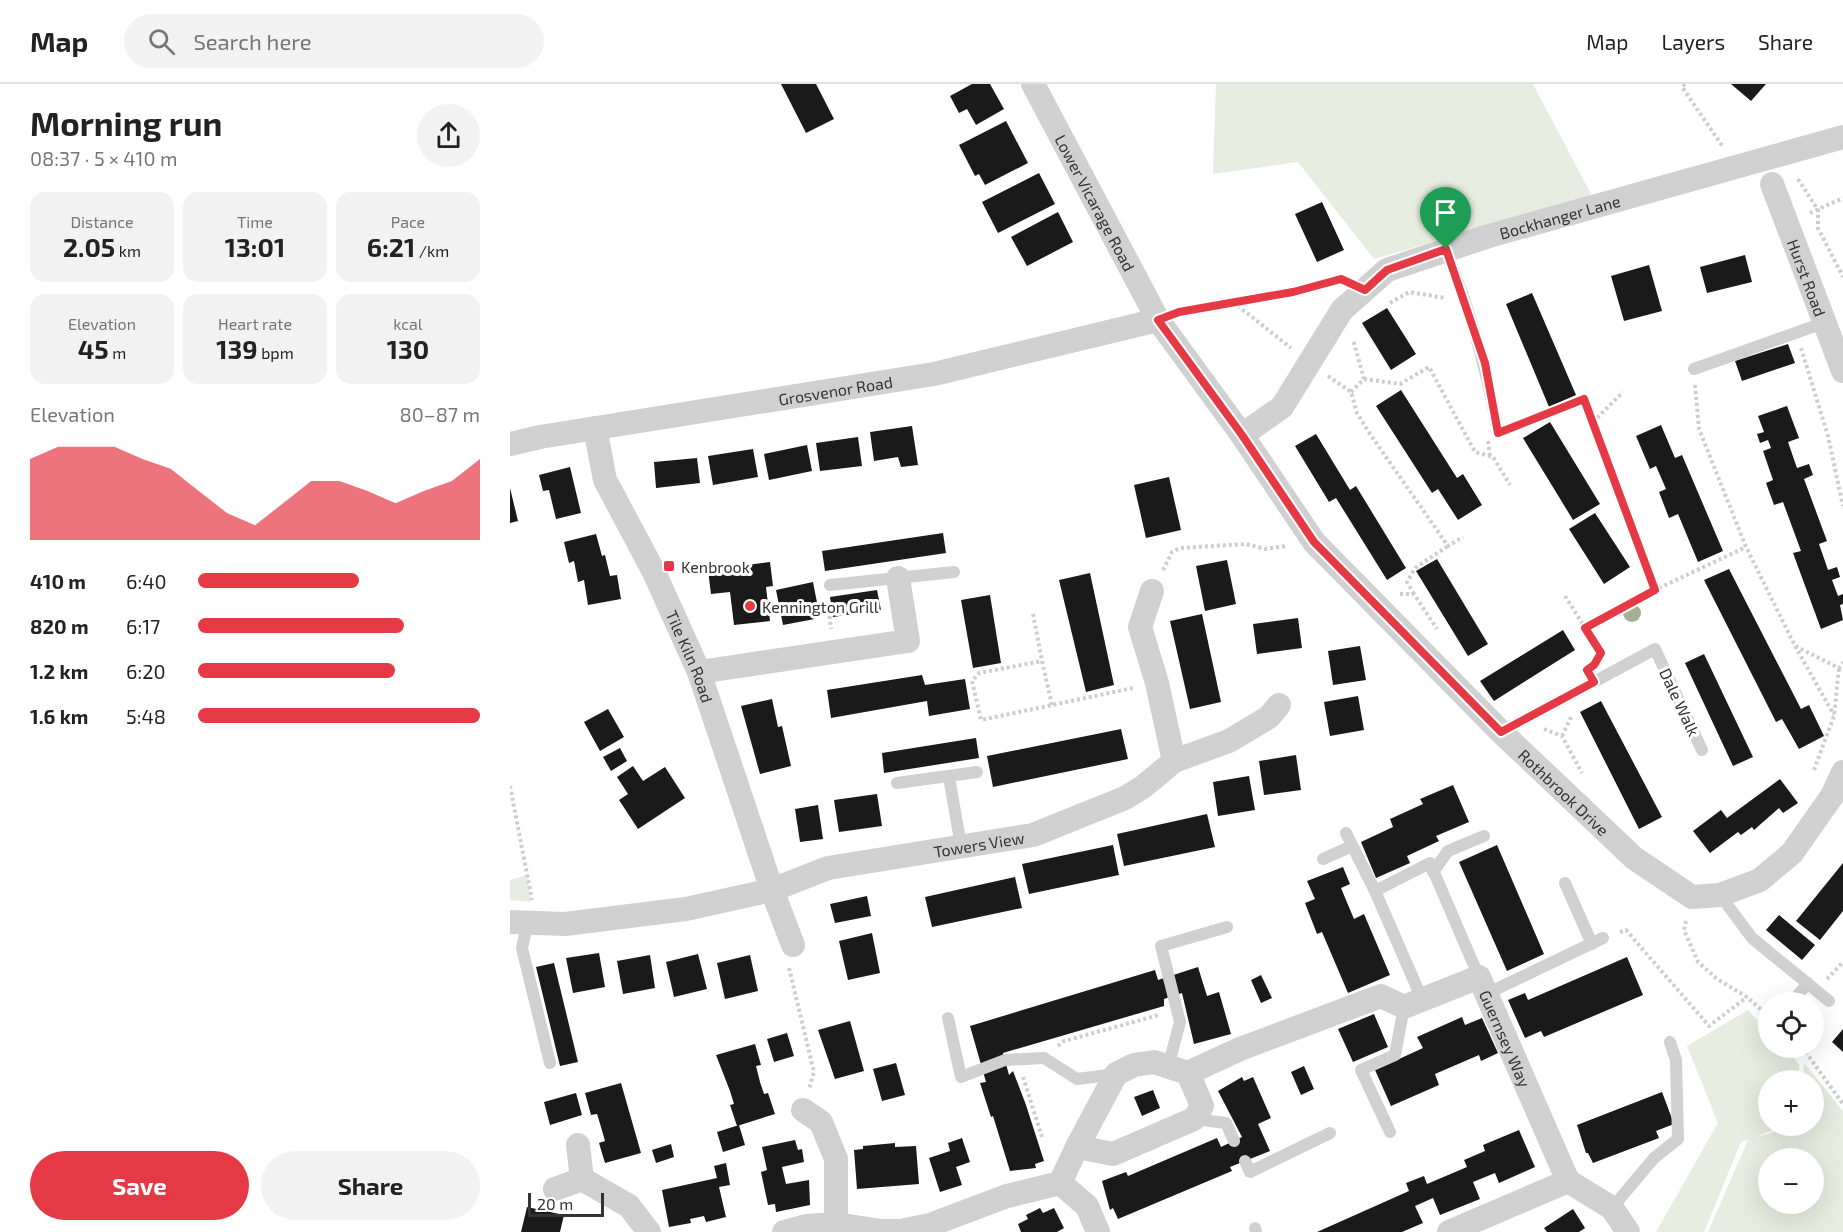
<!DOCTYPE html>
<meta charset="utf-8">
<style>
body{margin:0;font-family:"Exo 2",sans-serif;background:#f2f2f2;color:#222;height:100vh;display:flex;flex-direction:column;font-size:22px;white-space:nowrap}
*{box-sizing:border-box;margin:0}
p{font-size:20px;color:#767676}
.icon{flex:none;width:33px;height:33px;fill:none;stroke:currentColor;stroke-width:2;stroke-linecap:round;stroke-linejoin:round}
.map{position:relative;flex:1;overflow:hidden}
.details{display:flex;flex-direction:column;background:#fff;width:510px}
.details>*{flex:none}
.fabs{position:absolute;left:1248px;top:908px;display:grid;gap:12px}
.fabs a{display:grid;place-items:center;width:66px;height:66px;border-radius:50%;background:#fff;box-shadow:0 6px 24px #0002;font-size:30px}
.scale{position:absolute;left:18px;bottom:15px;width:76px;box-sizing:border-box;padding-left:6px;border:3px solid #333;border-top:0;font-size:16px;line-height:21px;white-space:nowrap;color:#333;-webkit-text-stroke:4px #fff;paint-order:stroke}
.pin{position:absolute;display:grid;place-items:center;width:51px;height:51px;color:#fff;margin:-62px -26px;border-radius:50% 50% 50% 0;rotate:-45deg;box-shadow:0 0 6px #0007}
.pin .icon{rotate:45deg}
.round{display:grid;place-items:center;flex:none;width:63px;height:63px;border-radius:32px;background:#f2f2f2}
.headline{display:flex;align-items:center;justify-content:space-between;height:102px;padding:0 30px}
h1{font-size:33px;font-weight:700;line-height:45px}
.metrics{display:grid;grid-template-columns:repeat(3,1fr);gap:9px;height:102px;padding:6px 30px}
.metrics div{display:grid;align-content:center;border-radius:15px;background:#f2f2f2;text-align:center}
.metrics b{font-size:26px;font-weight:700}
.metrics small{font-size:16px;font-weight:400}
.metrics p{font-size:16px}
.chart{height:168px;padding:12px 30px}
.chart p{display:flex;justify-content:space-between}
.chart svg{width:100%;height:108px;margin-top:6px;fill:#e63946;opacity:.7}
.action{display:flex;gap:12px;margin-top:auto;padding:12px 30px}
.action a{flex:1;height:69px;border-radius:36px;background:#e63946;color:#fff;font-size:24px;font-weight:700;line-height:69px;text-align:center}
.action a+a{background:#f2f2f2;color:#222}
ul{padding:0 30px;list-style:none;font-size:20px}
li{display:grid;grid-template-columns:96px 72px 1fr;align-items:center;height:45px}
li i{height:15px;border-radius:8px;background:#e63946}
header{display:flex;align-items:center;gap:36px;box-sizing:border-box;height:84px;padding:0 30px;background:#fff;border-bottom:2px solid #e0e0e0}
header strong{font-size:28px}
nav{display:flex;gap:33px;margin-inline-start:auto;font-size:21px}
.search{width:420px;height:54px;background:#f2f2f2;display:flex;align-items:center;gap:15px;box-sizing:border-box;padding:0 21px;border-radius:33px;color:#767676;font-size:22px}
main{display:flex;flex:1;min-height:0}
.map>svg:first-child{display:block}
.green{fill:#e6ecdf;fill-rule:evenodd}
.building{fill:#1a1a1a}
.lines{fill:none;stroke-linecap:round;stroke-linejoin:round}
.path{stroke:#cdcdcd;stroke-width:4;stroke-dasharray:3 3;stroke-linecap:butt}
.service{stroke:#d0d0d0;stroke-width:12}
.minor{stroke:#d0d0d0;stroke-width:24}
.tree{fill:#a2b095}
.route-casing{stroke:#fff;stroke-width:12}
.route{stroke:#e63946;stroke-width:8}
.poi-dot{fill:#e63946;stroke:#fff;stroke-width:2}
.labels{text-anchor:middle;dominant-baseline:central;stroke-width:6;stroke-linejoin:round;paint-order:stroke}
.street-label{font-size:16px;fill:#333;stroke:#fff}
.poi-label{font-size:16px;fill:#333;stroke:#fff;text-anchor:start}
</style>
<header>
<strong>Map</strong>
<div class="search"><svg class="icon" aria-label="search" viewBox="0 0 24 24"><circle cx="10" cy="10" r="6"/><path d="M15 15l6 6"/></svg>Search here</div>
<nav><a>Map</a><a>Layers</a><a>Share</a></nav>
</header>
<main>
<section class="details">
<div class="headline"><div><h1>Morning run</h1><p>08:37 · 5 × 410 m</p></div><a class="round"><svg class="icon" aria-label="share" viewBox="0 0 24 24"><path d="M12 15V3M7 8l5-5 5 5M5 13v7h14v-7"/></svg></a></div>
<div class="metrics">
<div><p>Distance</p><b>2.05<small> km</small></b></div>
<div><p>Time</p><b>13:01</b></div>
<div><p>Pace</p><b>6:21<small> /km</small></b></div>
</div>
<div class="metrics">
<div><p>Elevation</p><b>45<small> m</small></b></div>
<div><p>Heart rate</p><b>139<small> bpm</small></b></div>
<div><p>kcal</p><b>130</b></div>
</div>
<div class="chart"><p><span>Elevation</span>80–87 m</p>
<svg viewBox="0 0 160 44" preserveAspectRatio="none"><path d="M0 44V11L10 6L20 6L30 6L40 11L50 15L60 24L70 33L80 38L90 29L100 20L110 20L120 24L130 29L140 24L150 20L160 11V44z"/></svg>
</div>
<ul>
<li><b>410 m</b>6:40<i style="width:57%"></i></li>
<li><b>820 m</b>6:17<i style="width:73%"></i></li>
<li><b>1.2 km</b>6:20<i style="width:70%"></i></li>
<li><b>1.6 km</b>5:48<i style="width:100%"></i></li>
</ul>
<div class="action"><a>Save</a><a>Share</a></div>
</section>
<div class="map">
<svg width="1333" height="1148" viewBox="0 0 1333 1148">
<rect width="100%" height="100%" fill="#fff"/>
<!-- green -->
<path class="green" d="M706,0H1023L1082,112L864,175L788,78L703,90Z
M17,791L21,818L0,816V796Z
M1238,926L1258,948V963H1273L1289,980L1288,996H1258V1041H1274L1244,1054L1288,1041H1304V996H1293L1294,979L1333,1027V1148H1198L1238,1056L1231,1058L1194,1148H1146L1208,1039L1177,962ZM1258,1074H1304V1119H1258Z"/>
<!-- building -->
<path class="building" d="M271,0H306L324,35L296,49Z
M462,0H480L494,25L466,41L457,25L449,29L440,12Z
M1221,0H1256L1241,17Z
M496,37L518,79L475,101L469,90L465,92L449,61Z
M529,89L545,120L488,149L472,118Z
M812,118L834,166L807,178L785,130Z
M548,128L563,158L517,182L501,153Z
M1235,171L1242,198L1197,209L1190,183Z
M1139,181L1152,227L1114,237L1101,192Z
M1022,209L1066,311L1039,323L996,220Z
M877,224L906,270L881,286L852,239Z
M1278,260L1285,279L1232,297L1225,277Z
M891,306L947,394L953,390L972,421L948,436L928,405L922,409L866,322Z
M1277,322L1289,354L1278,358L1287,384L1299,380L1303,391L1294,395L1317,457L1309,460L1318,486L1327,483L1330,493L1322,496L1328,512L1333,510V520L1330,521L1333,536L1311,545L1283,469L1291,467L1273,418L1264,421L1256,399L1263,396L1253,367L1261,364L1258,356L1250,359L1247,350L1254,348L1248,332Z
M1040,338L1090,420L1063,436L1013,354Z
M1151,341L1165,374L1172,371L1213,467L1188,478L1168,430L1159,434L1149,408L1156,405L1146,382L1140,385L1126,352Z
M402,342L408,381L391,383L388,373L364,377L360,348Z
M806,350L840,406L846,402L896,484L877,496L826,414L819,418L785,362Z
M348,353L352,382L310,387L306,359Z
M297,361L302,387L259,396L254,370Z
M243,365L248,393L203,401L198,372Z
M187,374L190,399L146,404L144,378Z
M60,383L71,429L46,435L39,406L33,407L29,391Z
M659,393L671,446L636,454L624,401Z
M0,404L8,437L0,439Z
M1085,429L1120,483L1094,500L1059,445Z
M433,449L436,469L315,487L312,467Z
M86,450L92,472L95,471L100,492L107,491L111,515L78,521L74,496L68,498L64,477L59,479L54,458Z
M927,475L978,560L958,572L906,487Z
M717,476L726,520L695,527L686,482Z
M260,478L263,502L256,503L260,537L224,541L220,508L201,510L198,486Z
M1219,485L1291,625L1299,621L1314,652L1289,665L1272,635L1266,638L1194,496Z
M580,489L604,601L576,608L549,496Z
M303,498L310,534L273,541L266,506Z
M367,506L371,526L323,533L320,513Z
M480,511L491,579L463,584L451,516Z
M692,530L711,618L680,625L660,537Z
M788,534L792,564L747,570L743,540Z
M1053,546L1065,566L984,617L970,597Z
M850,562L856,596L823,601L818,567Z
M1194,570L1243,673L1223,682L1175,579Z
M412,591L415,601L455,595L460,625L419,632L417,617L321,634L317,606Z
M848,612L854,646L820,652L814,618Z
M262,615L268,643L272,642L281,682L250,690L231,622Z
M1091,617L1152,733L1129,745L1070,628Z
M98,625L114,653L90,667L74,638Z
M611,645L618,675L483,703L477,672Z
M466,654L469,674L374,689L372,669Z
M110,664L117,677L101,687L93,673Z
M786,671L791,706L754,711L749,677Z
M123,682L133,697L155,683L175,714L128,745L109,716L118,710L107,693Z
M739,692L745,726L708,732L703,698Z
M1270,695L1288,719L1273,729L1269,724L1244,746L1242,743L1231,751L1228,748L1200,769L1183,747L1211,726L1217,734Z
M943,701L959,738L926,752L929,757L897,772L900,779L866,794L851,758L883,743L880,735L913,720L910,715Z
M367,710L372,742L329,748L324,716Z
M308,721L313,755L290,758L285,725Z
M697,730L705,763L614,782L607,750Z
M603,761L609,791L519,810L512,780Z
M987,761L1034,870L997,887L949,778Z
M1333,779V827L1310,856L1286,837Z
M833,783L840,800L831,804L844,835L854,830L880,891L838,909L812,848L807,850L795,819L805,815L797,797Z
M505,793L512,824L422,843L415,813Z
M357,812L361,832L325,839L320,820Z
M1269,831L1305,861L1292,876L1256,846Z
M362,849L370,889L338,896L329,857Z
M89,869L95,903L63,909L56,874Z
M188,870L197,905L164,913L156,878Z
M140,871L145,904L113,910L107,877Z
M240,871L248,907L215,915L207,879Z
M1117,873L1133,911L1034,953L1031,947L1015,954L998,916L1015,909L1018,916Z
M44,879L68,978L50,982L26,883Z
M688,883L697,912L709,908L721,950L684,960L672,909L654,915V922L493,969L499,991L503,987L516,1021L534,1077L525,1080L526,1084L500,1087L483,1032L481,1033L470,999L476,998L460,942L645,886L648,896Z
M751,891L762,914L751,919L741,896Z
M864,930L878,963L843,978L828,945Z
M952,933L955,941L972,934L988,969L971,977L969,971L925,990L929,1001L881,1022L865,986L913,964L907,953Z
M340,937L354,987L325,995L308,946Z
M1333,945V968L1322,958Z
M277,949L284,972L264,978L257,955Z
M245,960L251,981L246,982L250,998L254,1010L258,1009L265,1030L227,1042L220,1021L224,1020L220,1007L206,971Z
M386,979L395,1011L372,1017L363,985Z
M794,982L804,1005L791,1011L781,988Z
M732,993L734,997L743,993L761,1034L748,1040L760,1067L720,1083L722,1087L608,1135L603,1124L600,1126L592,1097L616,1088L618,1092L707,1054L711,1063L732,1053L708,1007Z
M111,999L131,1069L95,1079L89,1059L95,1057L91,1043L87,1030L81,1031L75,1009Z
M643,1006L650,1024L632,1032L624,1013Z
M1152,1008L1164,1040L1146,1047L1149,1054L1083,1079L1078,1069H1076L1067,1041Z
M66,1009L72,1031L40,1041L34,1018Z
M229,1041L235,1061L213,1068L207,1048Z
M1009,1046L1025,1083L989,1099L985,1089L963,1098L970,1115L930,1131L923,1114L905,1122L913,1139L892,1148H807L899,1107L896,1099L914,1092L917,1100L957,1083L954,1076L975,1067L973,1061Z
M452,1054L460,1078L446,1083L452,1101L430,1108L419,1074L440,1067L438,1059Z
M285,1056L288,1066L292,1065L294,1078L272,1083L276,1100L299,1096L300,1121L266,1128L265,1120L258,1121L251,1088L257,1086L252,1063Z
M385,1059V1063L406,1062L409,1100L347,1105L344,1066L353,1065V1062Z
M161,1060L164,1073L146,1079L142,1066Z
M216,1079L220,1101L209,1103L216,1133L196,1138L194,1132L180,1135L181,1139L159,1143L152,1106L207,1094L204,1082Z
M17,1123L54,1131L50,1148H11Z
M530,1124L533,1129L544,1124L554,1144L547,1148H511L508,1140L518,1135L516,1131Z
M1063,1125L1075,1144L1069,1148H1037L1034,1144Z"/>
<g class="lines">
<!-- path -->
<path class="path" d="M1175,0L1172,3L1213,63
M1288,95L1308,126V144L1333,193
M1300,129L1333,114
M723,218L781,264
M880,219L899,208L935,214
M671,227L783,208L826,197
M1291,264L1318,352L1333,422
M818,292L841,308L847,329L860,350L938,462L953,453
M854,295L890,300L919,283L965,368L983,373L1000,401
M1185,301L1189,345L1236,463L1285,562L1329,584L1333,578
M841,308L854,295L843,255
M1083,338L1113,308
M1005,341L1074,315L1145,506L1236,463
M978,357L980,372
M653,486L662,468L670,464L736,460L755,465L776,462
M890,510H904L927,545
M904,510L897,498L905,484L938,462
M1055,512L1091,569L1088,575
M318,520L321,545
M523,530L532,577
M1075,544L1145,506
M1285,562L1324,631
M542,621L532,577L469,589L462,597L471,636L623,604
M1034,645L1052,652L1072,689
M1052,652L1062,631
M1304,686L1324,632L1329,584
M0,702L22,816
M1176,837L1174,846L1188,878L1207,895L1237,913L1258,932
M1110,848L1116,846L1199,942L1237,913
M279,884L304,988L299,1005
M1317,895L1333,878
M548,962L554,957L649,931
M1292,963L1333,1020
M513,993L532,1053"/>
<!-- service -->
<path class="service" d="M935,165C960,225 975,279 987,343
M1184,285L1316,238
M320,501L444,488
M991,648L1145,565L1192,666
M439,693L451,762
M387,699L467,688
M836,749L865,807
M813,775L842,762
M923,788L938,767L974,752
M1055,799L1082,860
M1210,811L1242,854L1319,917
M17,841L12,864L40,979
M978,909L1093,854
M912,915L865,807L920,779L969,893
M1282,918L1298,899
M438,934L451,993L495,976L534,974L567,995L606,990
M658,983L670,938L651,862L717,843
M684,1035L716,1039L724,1057
M880,1048L851,986L885,971L894,923
M735,1077L740,1088L820,1049
M1102,1124L1144,1074L1168,1055L1166,976L1160,958
M745,1144L746,1148"/>
<!-- minor -->
<g class="minor">
<path id="s1" d="M523,0L648,236L732,351L804,458L991,648L1124,774L1182,813L1210,811L1250,796L1282,769L1322,712L1333,688"/>
<path id="s2" d="M1262,100L1333,287"/>
<path id="s3" d="M85,344L95,396L144,488L189,588L262,806L283,861"/>
<path id="s4" d="M732,351L772,323L832,226L877,186L979,152L1333,53"/>
<path id="s5" d="M0,360L30,353L424,290L648,236"/>
<path d="M642,507L630,543L647,599L664,677"/>
<path d="M189,588L398,557L388,494"/>
<path id="s6" d="M0,838L55,840L176,825L262,806L318,784L523,751L615,714L633,703L664,677L719,657L759,633L769,621"/>
<path id="s7" d="M678,989L692,1022L684,1035L603,1070L567,1063L606,990L624,981L644,978L678,989L730,965L871,912L894,923L969,893L1058,1097L1102,1124L1118,1148"/>
<path d="M293,1026L311,1038L326,1075V1140"/>
<path d="M68,1061L72,1095"/>
<path d="M550,1099L577,1122L588,1148"/>
<path d="M45,1105L72,1095L119,1122L139,1148"/>
<path d="M274,1148L296,1142L326,1140L371,1147H390L420,1141L497,1112L550,1099L567,1063"/>
<path d="M939,1148L1058,1097"/>
</g>
</g>
<!-- trees -->
<circle class="tree" cx="1122" cy="529" r="9"/>
<g class="lines">
<defs>
<path id="route" d="M936,165L975,279L988,349L1074,315L1145,506L1075,544L1091,569L1084,581L1077,586L1084,598L991,648L804,458L732,351L648,236L669,228L783,208L831,195L855,206L877,186Z"/>
</defs>
<!-- route casing -->
<use href="#route" class="route-casing"/>
<!-- route -->
<use href="#route" class="route"/>
</g>
<!-- markers -->
<g class="poi-dot">
<rect x="153" y="476" width="12" height="12" rx="3"/>
<circle cx="240" cy="522" r="6"/>
</g>
<g class="labels">
<!-- street labels -->
<g class="street-label">
<text stroke="none"><textPath href="#s1" startOffset="134">Lower Vicarage Road</textPath></text>
<text stroke="none"><textPath href="#s4" startOffset="404">Bockhanger Lane</textPath></text>
<text stroke="none"><textPath href="#s2" startOffset="100">Hurst Road</textPath></text>
<text stroke="none"><textPath href="#s5" startOffset="330">Grosvenor Road</textPath></text>
<text stroke="none"><textPath href="#s3" startOffset="249">Tile Kiln Road</textPath></text>
<text transform="translate(1170 618) rotate(65)">Dale Walk</text>
<text stroke="none"><textPath href="#s1" startOffset="892">Rothbrook Drive</textPath></text>
<text stroke="none"><textPath href="#s6" startOffset="478">Towers View</textPath></text>
<text stroke="none"><textPath href="#s7" startOffset="716">Guernsey Way</textPath></text>
</g>
<!-- poi labels -->
<g class="poi-label">
<text x="171" y="482">Kenbrook</text>
<text x="252" y="522">Kennington Grill</text>
</g>
</g>
</svg>
<div class="fabs">
<a><svg class="icon" aria-label="locate" viewBox="0 0 24 24"><circle cx="12" cy="12" r="6"/><path d="M12 2v4M12 18v4M2 12h4M18 12h4"/></svg></a>
<a>+</a>
<a>−</a>
</div>
<div class="scale">20 m</div>
<div class="pin" style="left:936px;top:165px;background:#1e9e55"><svg class="icon" aria-label="arrive" viewBox="0 0 24 24"><path d="M6 21V4h12l-3 4 3 4H6"/></svg></div>
</div>
</main>
